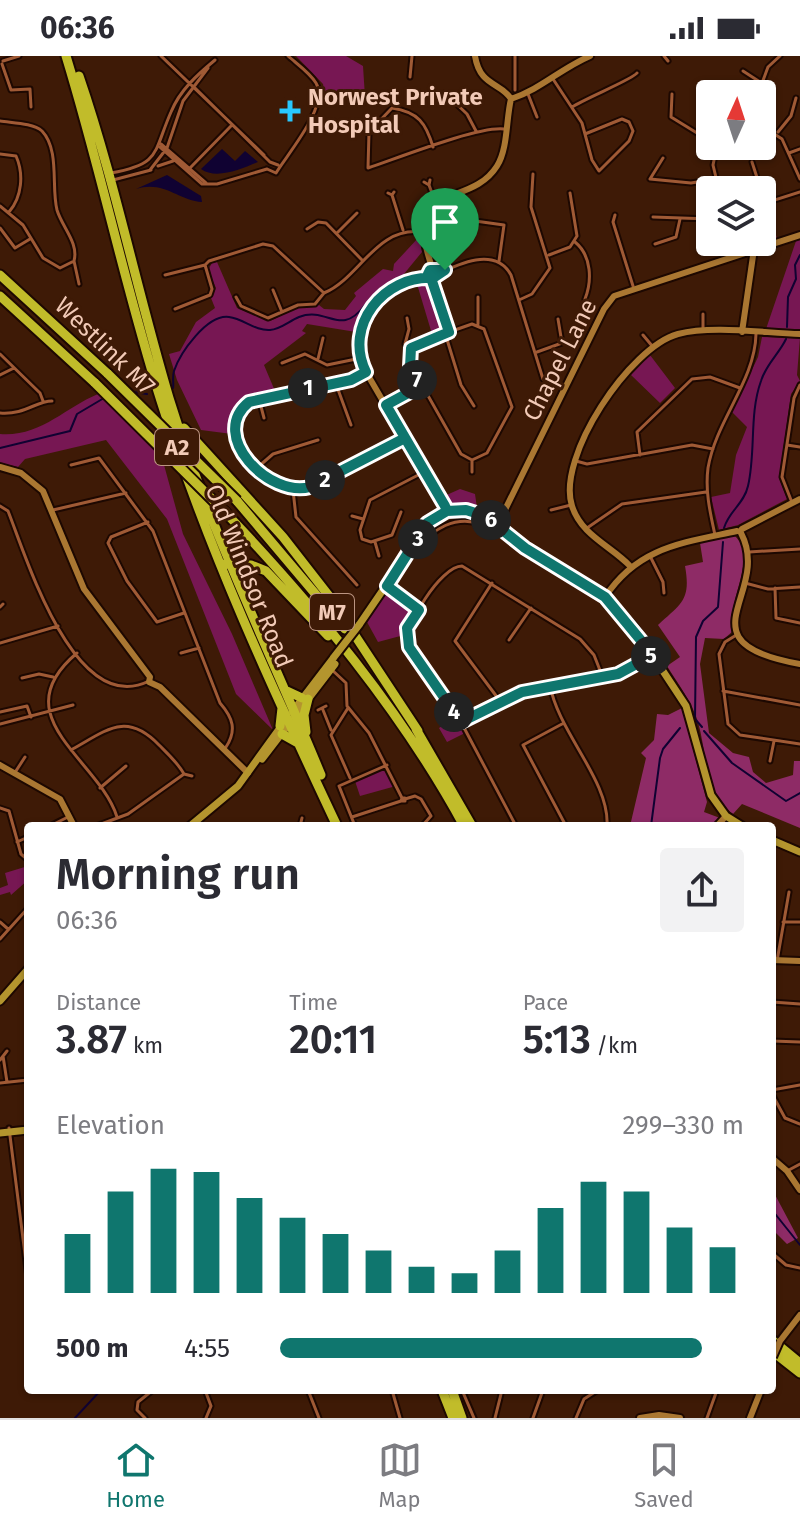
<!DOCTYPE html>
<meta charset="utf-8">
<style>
body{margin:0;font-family:"Fira Sans",sans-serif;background:#f2f2f3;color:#2b2b33;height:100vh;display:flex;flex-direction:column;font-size:30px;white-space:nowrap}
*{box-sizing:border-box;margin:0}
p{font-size:26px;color:#7c7c81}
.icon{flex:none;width:44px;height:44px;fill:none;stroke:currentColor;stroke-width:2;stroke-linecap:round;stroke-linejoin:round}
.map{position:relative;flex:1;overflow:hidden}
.details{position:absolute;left:24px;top:766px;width:752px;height:572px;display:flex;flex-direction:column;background:#fff;border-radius:8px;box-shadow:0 2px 6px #0004}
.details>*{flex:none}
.needle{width:52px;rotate:3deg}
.buttons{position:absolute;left:696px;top:24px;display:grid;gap:16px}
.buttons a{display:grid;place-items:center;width:80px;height:80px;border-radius:8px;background:#fff;box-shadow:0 2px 6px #0004;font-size:40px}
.pin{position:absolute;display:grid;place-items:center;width:68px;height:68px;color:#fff;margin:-82px -34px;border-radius:50% 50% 50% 0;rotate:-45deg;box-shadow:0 0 8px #0007}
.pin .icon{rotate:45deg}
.km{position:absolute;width:40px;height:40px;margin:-20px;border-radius:50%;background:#222;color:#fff;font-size:22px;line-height:40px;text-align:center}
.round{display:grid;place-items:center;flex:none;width:84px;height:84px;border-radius:8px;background:#f2f2f3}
.headline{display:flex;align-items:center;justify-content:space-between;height:136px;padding:0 32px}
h1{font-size:44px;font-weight:600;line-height:60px}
.stats{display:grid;grid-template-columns:repeat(3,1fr);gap:12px;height:136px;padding:8px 32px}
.stats div{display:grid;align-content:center}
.stats b{font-size:40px;font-weight:600}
.stats small{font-size:22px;font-weight:400}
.stats p{font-size:22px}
.chart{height:224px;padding:16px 32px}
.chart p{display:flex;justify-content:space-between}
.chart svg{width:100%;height:144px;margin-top:8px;stroke:#0f766e;stroke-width:6}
ul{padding:0 32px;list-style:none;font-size:26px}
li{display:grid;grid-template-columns:128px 96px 1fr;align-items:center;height:60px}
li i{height:20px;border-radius:10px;background:#0f766e}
.status{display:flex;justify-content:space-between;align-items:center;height:56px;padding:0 40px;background:#fff;direction:ltr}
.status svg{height:22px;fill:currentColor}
.tab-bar{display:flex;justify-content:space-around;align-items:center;height:112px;border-top:2px solid #e1e1e2;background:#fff;font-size:22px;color:#7c7c81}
.tab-bar a{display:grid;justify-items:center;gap:4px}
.tab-bar .on{color:#0f766e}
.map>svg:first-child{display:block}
.green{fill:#771753}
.forest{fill:#8e2b66}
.water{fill:#100232}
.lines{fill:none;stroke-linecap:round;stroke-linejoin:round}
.stream{stroke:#100232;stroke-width:2}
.street-casing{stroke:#1d0801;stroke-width:7}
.secondary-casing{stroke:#1d0801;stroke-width:10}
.primary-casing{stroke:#1d0801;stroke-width:11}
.highway-casing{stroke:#1d0801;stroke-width:13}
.street{stroke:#a05a35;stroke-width:3}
.secondary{stroke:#aa7732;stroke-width:6}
.primary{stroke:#b4952e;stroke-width:7}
.highway{stroke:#c1bc2a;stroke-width:9}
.secondary-bridge-casing{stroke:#1d0801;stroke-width:10;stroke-linecap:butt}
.primary-bridge-casing{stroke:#1d0801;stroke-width:11;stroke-linecap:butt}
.highway-bridge-casing{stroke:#1d0801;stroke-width:13;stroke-linecap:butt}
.secondary-bridge{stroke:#aa7732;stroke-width:6}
.primary-bridge{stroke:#b4952e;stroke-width:7}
.highway-bridge{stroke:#c1bc2a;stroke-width:9}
.route-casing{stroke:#fff;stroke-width:16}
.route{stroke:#0f766e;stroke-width:10}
.poi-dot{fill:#28c8ff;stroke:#3e1a06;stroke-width:3}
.labels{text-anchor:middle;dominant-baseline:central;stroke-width:6;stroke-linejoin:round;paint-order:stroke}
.shield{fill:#3e1a06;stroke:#bc9582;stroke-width:2}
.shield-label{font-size:22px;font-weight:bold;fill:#f2cab7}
.poi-label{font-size:24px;font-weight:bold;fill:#f2cab7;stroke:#3e1a06;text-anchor:start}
.street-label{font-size:24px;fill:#f2cab7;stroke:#3e1a06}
</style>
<div class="status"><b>06:36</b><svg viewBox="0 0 49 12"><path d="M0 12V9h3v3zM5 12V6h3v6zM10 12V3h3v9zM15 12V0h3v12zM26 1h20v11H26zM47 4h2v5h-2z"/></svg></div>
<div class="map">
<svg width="800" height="1362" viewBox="0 0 800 1362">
<rect width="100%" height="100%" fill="#3e1a06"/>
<!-- green -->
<path class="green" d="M296,0H346L363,10L365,41L325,38L323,28Z
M766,151L777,182L752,189L751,186H762V152Z
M419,181L422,196L399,224L371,244L356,276L307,268L302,275L306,277L264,309L275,335L242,348L234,363L232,378L201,374L177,324L169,298L180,295L196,266L215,252L211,242L216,232L208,214L212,207L217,206L237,252L270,265L297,252L319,249L324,253L345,254L356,240L354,237L383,213L393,215L394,208Z
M800,184V274L766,273L796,185Z
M427,225L444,273L432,278L417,228Z
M762,281L800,282L797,319L800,325L791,338L779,422L787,443L738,469L719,474L711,441L730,437L736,399L747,371L732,356L758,301Z
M650,299L675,332L660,347L631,319Z
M98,338L161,398L183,478L232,578L273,674L236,638L167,463L106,384L25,403L18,411L0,407V378C41,381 64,352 98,338Z
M460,433L475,438L477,452L448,450L442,441Z
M387,536L413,553L415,558L404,579L378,586L367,566Z
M456,661L465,677L447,686L439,672Z
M383,712L396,730L360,740L355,725Z
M28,810V824L11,839L10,836L0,839V832L8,829L5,817Z"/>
<!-- forest -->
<path class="forest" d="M735,480C759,503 725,546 733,575L724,583L705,582L700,608L709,677L733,697L749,701L753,716L766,727L793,719L794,705H800V772L742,748L733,758C704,736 707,697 698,666C692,646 678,628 667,610L680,601L658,569C682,547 691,544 685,510L703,506L700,487Z
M682,652L707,746L704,756L720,762L712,770H630L646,702L641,697L654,684L657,658L668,659Z
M772,1133L798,1182L787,1188L772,1173Z"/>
<!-- water -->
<path class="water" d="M222,93L235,105L245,95L258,106C242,113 216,124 201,113Z
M167,119L201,140L202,146C179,145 164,124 136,133Z"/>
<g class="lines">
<!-- stream -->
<path class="stream" d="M787,271L788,241L796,223L795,209L800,199
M173,332C174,328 172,321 174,315C180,297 207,258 229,261C244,263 255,275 270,274C281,273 289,265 299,261C328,250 340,282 365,249
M133,336L147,338
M0,392L70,375L77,358L104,342
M724,472C729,455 744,448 748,430C756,396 749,358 761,325C766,308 779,298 786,283
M695,663L696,581L703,565L718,551L723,486
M695,663L702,671
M704,675L732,707L786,745L800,737
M651,770L660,702L663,693L680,672
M772,1154L800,1189
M789,1292L800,1300
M75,1362L101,1334"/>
<defs>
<path id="street" d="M161,0L264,99
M664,0L668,5
M3,5L19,0
M2,8L11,34L30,33L31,51
M743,15L760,26
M410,21L412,0
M553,23L582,67L592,104L599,115L629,85L633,75L629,66L622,63L585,78
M193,30L270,106L278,109
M706,30L711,38
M515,34V0
M445,37L467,58L476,75
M528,38L537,61
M672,38L671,61L710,85
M758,38L768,11L780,0
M572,51C586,42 633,23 637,17
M0,65C12,67 33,67 42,75C60,94 51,131 57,154C62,171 79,187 74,205L60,212L43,202L23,169L0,150
M762,70L782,83L800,123
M778,76L791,60L796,42
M161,88L206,127
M717,90L713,109L719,134
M160,91L202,128H217L267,113
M433,91C426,67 418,56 392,52L369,76L368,112C398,102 478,70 504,73
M789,97L800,93
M0,98L16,100C24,118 22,141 9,156
M663,102L650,123L691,127L716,123
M752,106L761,134
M158,110L173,105
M189,113L231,70
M267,113L276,117C285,101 330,50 316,27C310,17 297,8 288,0
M150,114L167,92L183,45L208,12
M111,117C161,108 153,97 171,56C180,34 197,19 215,4
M113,124L151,114
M424,126L429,129L430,124
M429,129L436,148
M388,137L392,139L394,136
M762,137L765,147
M392,139L403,174
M762,148L800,136
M615,159L613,166L633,230
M653,161L710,163
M462,170L475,165L504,169L499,205
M0,172L15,192L30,183
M307,173L318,166L326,167L362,204
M337,177L357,157
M575,186C592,200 592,225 585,243
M655,188L676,181L680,163
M549,199L570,191L577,180L570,137
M74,205L79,228
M165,219L205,209
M436,219C458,208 495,190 511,219L543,323L552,331
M431,222L449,276
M273,234L282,256
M236,241L241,250L268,262L298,249L315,248L324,237
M478,241V268
M519,244L532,238L550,212L531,151L533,118
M175,253L210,239L212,233L205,209L209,205L263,188L273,190L324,237C360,222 376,170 422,176
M407,262L409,273L405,288L410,291
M472,268L484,273L512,351L487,397L472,404L461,398L409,306L415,288Z
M703,274V258
M445,277L461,329L474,350
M643,279L653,291
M537,296L562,287L558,263
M0,298L40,337L43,345
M318,303L323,282
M282,307L305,298L327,309L361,302
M366,316L351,324L249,346L237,362L239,391C255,415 279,440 310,431L405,382
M0,319L14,312
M336,328L351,369
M259,343L264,362
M386,349L421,330
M0,357C25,359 36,345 52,345
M787,389L800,391
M640,399L637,376L692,323L710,321L740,332
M576,405L587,408L692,389L713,393
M71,409L99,402L153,475L220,647C233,662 237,674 226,691
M258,411L273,398L318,384
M472,416V404
M293,434L296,461L357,529
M791,444L782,421L794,342L800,329
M0,450L8,455C27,503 75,662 149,625
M53,454L126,437
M551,454L571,449
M401,456L392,479L371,486L362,483L360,474L370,444L424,416
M352,460L363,463
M148,466L111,481L108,487L127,525L157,566L184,557
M587,472L622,448L706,436
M715,479C710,456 705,435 708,412C716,364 755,325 756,278
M375,486L379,500
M413,491L418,492C433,473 455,459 481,468C489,470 496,477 504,480
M749,496L800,493
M650,500L663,526L664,537
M492,527L455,585L500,645
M745,527L768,533L800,531
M387,530L419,554
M775,532L776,562L800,567
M0,551L3,548
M738,578L725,586L719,598L728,668L740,679L800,688
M509,584L531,552
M0,587L58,570
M77,597C1,661 99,703 117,761
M181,597L199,592
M331,613L346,627L347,650L369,677L402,742
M22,622L39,618L53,621
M550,629C558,676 610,725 607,770
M723,635L800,649
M348,652L331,679L350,722
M318,654L326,650
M323,654L331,674
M0,656L27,650L31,661
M461,666L522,636L611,620L650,601
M0,668L73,649
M562,668L523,689L566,770
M71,694C107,674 126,655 159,689C168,698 178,707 184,718L192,720
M770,705L774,685
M14,718L25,701
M100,732L126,710
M402,742H405V745H401Z
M405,743L415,740L421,743L431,760L422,770
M0,752L9,755L21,798L28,804
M352,761L401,745
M50,770L68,761
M96,770L128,758L184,718
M300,770L302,762
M355,770L339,730L387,709
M516,770L461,666L409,591C402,571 441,510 462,510L580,583L594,599L603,622
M17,786L28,781
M0,866L8,873
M783,866H800
M0,883L28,852
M777,905L789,836
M772,946L800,948
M772,985L800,986
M3,1000L7,1026
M0,1004L7,995
M0,1027L28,1024
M772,1034L800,1029
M772,1038L785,1062L800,1068
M9,1072L28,1222
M787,1115L800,1108
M772,1197L786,1209L800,1212
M205,1334L211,1350L206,1362
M308,1334L319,1362
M392,1334L400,1362
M462,1334L474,1362
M145,1362L137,1354L138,1346L153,1334
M495,1362L502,1334
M533,1362L543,1334
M576,1362L584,1343L598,1334
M707,1362L717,1334"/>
<path id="secondary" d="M475,0C480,31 501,26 511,43
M511,43C541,33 560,13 590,0
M428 218a4 4 0 1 1 8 0a4 4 0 1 1-8 0Z
M433,214C399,121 469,155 497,110C508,93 506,63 511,43
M428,217C416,224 403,226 392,232C362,250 352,285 366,316L447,455
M742,276L754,193
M0,411L21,417L43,435L84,533L150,621L149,626L160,631L248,717
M497,470L604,253L614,240L800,179
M742,473L800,443
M741,477C773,538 677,586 800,608
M630,510C611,490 581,479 572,450C556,401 630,291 678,278C712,269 764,277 800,278
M605,541C638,491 682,487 737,475
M0,709L60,743L74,770
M717,770L726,760
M772,904L800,905
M772,1102L787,1115L800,1134
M780,1285L800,1259
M640,1362L659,1359L680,1362
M750,1362L761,1334"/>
<path id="primary" d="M359,569L430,465L452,454L479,457L525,492L605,541L634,571L686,650L711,739L726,760L742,770
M292,656L334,601
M262,703L335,608
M190,770L238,730L282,669
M772,784L800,796
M0,945L28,913
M0,1077L28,1074"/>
<path id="highway" d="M66,0C101,114 125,231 161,345C207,491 272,632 337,770
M79,20C115,125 137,235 169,342C209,472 269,593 321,719
M0,219L108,318
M0,240L95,327
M184,372L283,481L329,540L418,675
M237,445L345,573
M225,456C315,551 401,654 464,770
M224,508L251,509L266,515L328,580
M287,635L302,642
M280,670L282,652
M416,673L472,770
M306,676L304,659L308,643
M282,678L298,687
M772,1284L800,1307
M772,1295L800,1317
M442,1334L453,1362
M452,1334L462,1362"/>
</defs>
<!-- street casing -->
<use href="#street" class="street-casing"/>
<!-- secondary casing -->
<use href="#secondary" class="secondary-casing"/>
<!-- primary casing -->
<use href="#primary" class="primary-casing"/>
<!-- highway casing -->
<use href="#highway" class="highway-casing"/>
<!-- street -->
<use href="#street" class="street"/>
<!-- secondary -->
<use href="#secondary" class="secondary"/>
<!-- primary -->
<use href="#primary" class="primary"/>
<!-- highway -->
<use href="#highway" class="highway"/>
<defs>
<path id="secondary-bridge" d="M773,1301L780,1285"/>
<path id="primary-bridge" d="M334,601L359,569"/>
<path id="highway-bridge" d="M108,318L237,445
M95,327L225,456"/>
</defs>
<!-- secondary-bridge casing -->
<use href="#secondary-bridge" class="secondary-bridge-casing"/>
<!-- primary-bridge casing -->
<use href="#primary-bridge" class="primary-bridge-casing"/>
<!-- highway-bridge casing -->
<use href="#highway-bridge" class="highway-bridge-casing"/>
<!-- secondary-bridge -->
<use href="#secondary-bridge" class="secondary-bridge"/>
<!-- primary-bridge -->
<use href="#primary-bridge" class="primary-bridge"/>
<!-- highway-bridge -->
<use href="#highway-bridge" class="highway-bridge"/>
</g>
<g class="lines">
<defs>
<path id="route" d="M445,214L433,222C384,219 343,270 366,316L351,324L249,346C207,380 270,442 310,431L405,382L445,450L447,455L427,467L387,530L419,554L407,572L409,591L461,666L522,636L618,618L653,599L605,541L525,492L485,460L466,454L447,455L445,450L386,349L421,330L410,311L411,292L449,276L431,222C429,221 428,220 428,218L430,214H445"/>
</defs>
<!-- route casing -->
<use href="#route" class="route-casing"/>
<!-- route -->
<use href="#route" class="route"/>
</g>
<!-- markers -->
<path class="poi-dot" d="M286 43h8v8h8v8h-8v8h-8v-8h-8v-8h8z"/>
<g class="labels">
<!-- shield labels -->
<g class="shield">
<rect x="155" y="373" width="44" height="36" rx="6"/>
<rect x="310" y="538" width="44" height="36" rx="6"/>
</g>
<g class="shield-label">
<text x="177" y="391">A2</text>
<text x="332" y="556">M7</text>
</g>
<!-- poi labels -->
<g class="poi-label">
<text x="308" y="41">Norwest Private<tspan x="308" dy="28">Hospital</tspan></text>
</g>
<!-- street labels -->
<g class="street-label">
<text transform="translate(105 290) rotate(44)">Westlink M7</text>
<text transform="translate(560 304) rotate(-63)">Chapel Lane</text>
<text transform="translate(249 520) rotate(68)">Old Windsor Road</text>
</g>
</g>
</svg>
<div class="buttons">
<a><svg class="needle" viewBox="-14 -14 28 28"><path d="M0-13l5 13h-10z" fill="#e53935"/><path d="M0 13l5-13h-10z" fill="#7c7c81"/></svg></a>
<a><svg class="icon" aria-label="layers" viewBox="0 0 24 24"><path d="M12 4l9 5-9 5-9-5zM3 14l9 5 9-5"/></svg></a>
</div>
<div class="pin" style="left:445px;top:214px;background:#1e9e55"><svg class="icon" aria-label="arrive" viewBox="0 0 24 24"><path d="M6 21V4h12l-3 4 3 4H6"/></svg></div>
<b class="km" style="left:308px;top:332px">1</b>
<b class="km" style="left:325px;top:424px">2</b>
<b class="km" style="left:418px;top:483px">3</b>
<b class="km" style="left:454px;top:656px">4</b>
<b class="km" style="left:651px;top:600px">5</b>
<b class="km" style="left:491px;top:464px">6</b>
<b class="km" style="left:417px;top:324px">7</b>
<section class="details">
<div class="headline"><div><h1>Morning run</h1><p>06:36</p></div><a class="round"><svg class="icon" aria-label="share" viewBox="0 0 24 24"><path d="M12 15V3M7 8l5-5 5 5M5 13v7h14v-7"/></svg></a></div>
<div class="stats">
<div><p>Distance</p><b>3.87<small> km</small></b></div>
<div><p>Time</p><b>20:11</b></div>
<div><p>Pace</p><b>5:13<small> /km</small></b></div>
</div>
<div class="chart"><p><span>Elevation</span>299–330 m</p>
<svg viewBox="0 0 160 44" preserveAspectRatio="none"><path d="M5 44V26M15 44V13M25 44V6M35 44V7M45 44V15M55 44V21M65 44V26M75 44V31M85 44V36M95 44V38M105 44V31M115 44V18M125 44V10M135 44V13M145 44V24M155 44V30"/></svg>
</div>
<ul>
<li><b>500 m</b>4:55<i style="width:91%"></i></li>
</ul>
</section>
</div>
<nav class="tab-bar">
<a class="on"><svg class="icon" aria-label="home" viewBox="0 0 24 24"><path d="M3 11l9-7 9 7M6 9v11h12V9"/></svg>Home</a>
<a><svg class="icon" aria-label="map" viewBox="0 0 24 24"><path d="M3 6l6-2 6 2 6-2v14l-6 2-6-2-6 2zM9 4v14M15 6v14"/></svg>Map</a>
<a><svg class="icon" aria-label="saved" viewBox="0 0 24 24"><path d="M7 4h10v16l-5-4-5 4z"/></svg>Saved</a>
</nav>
